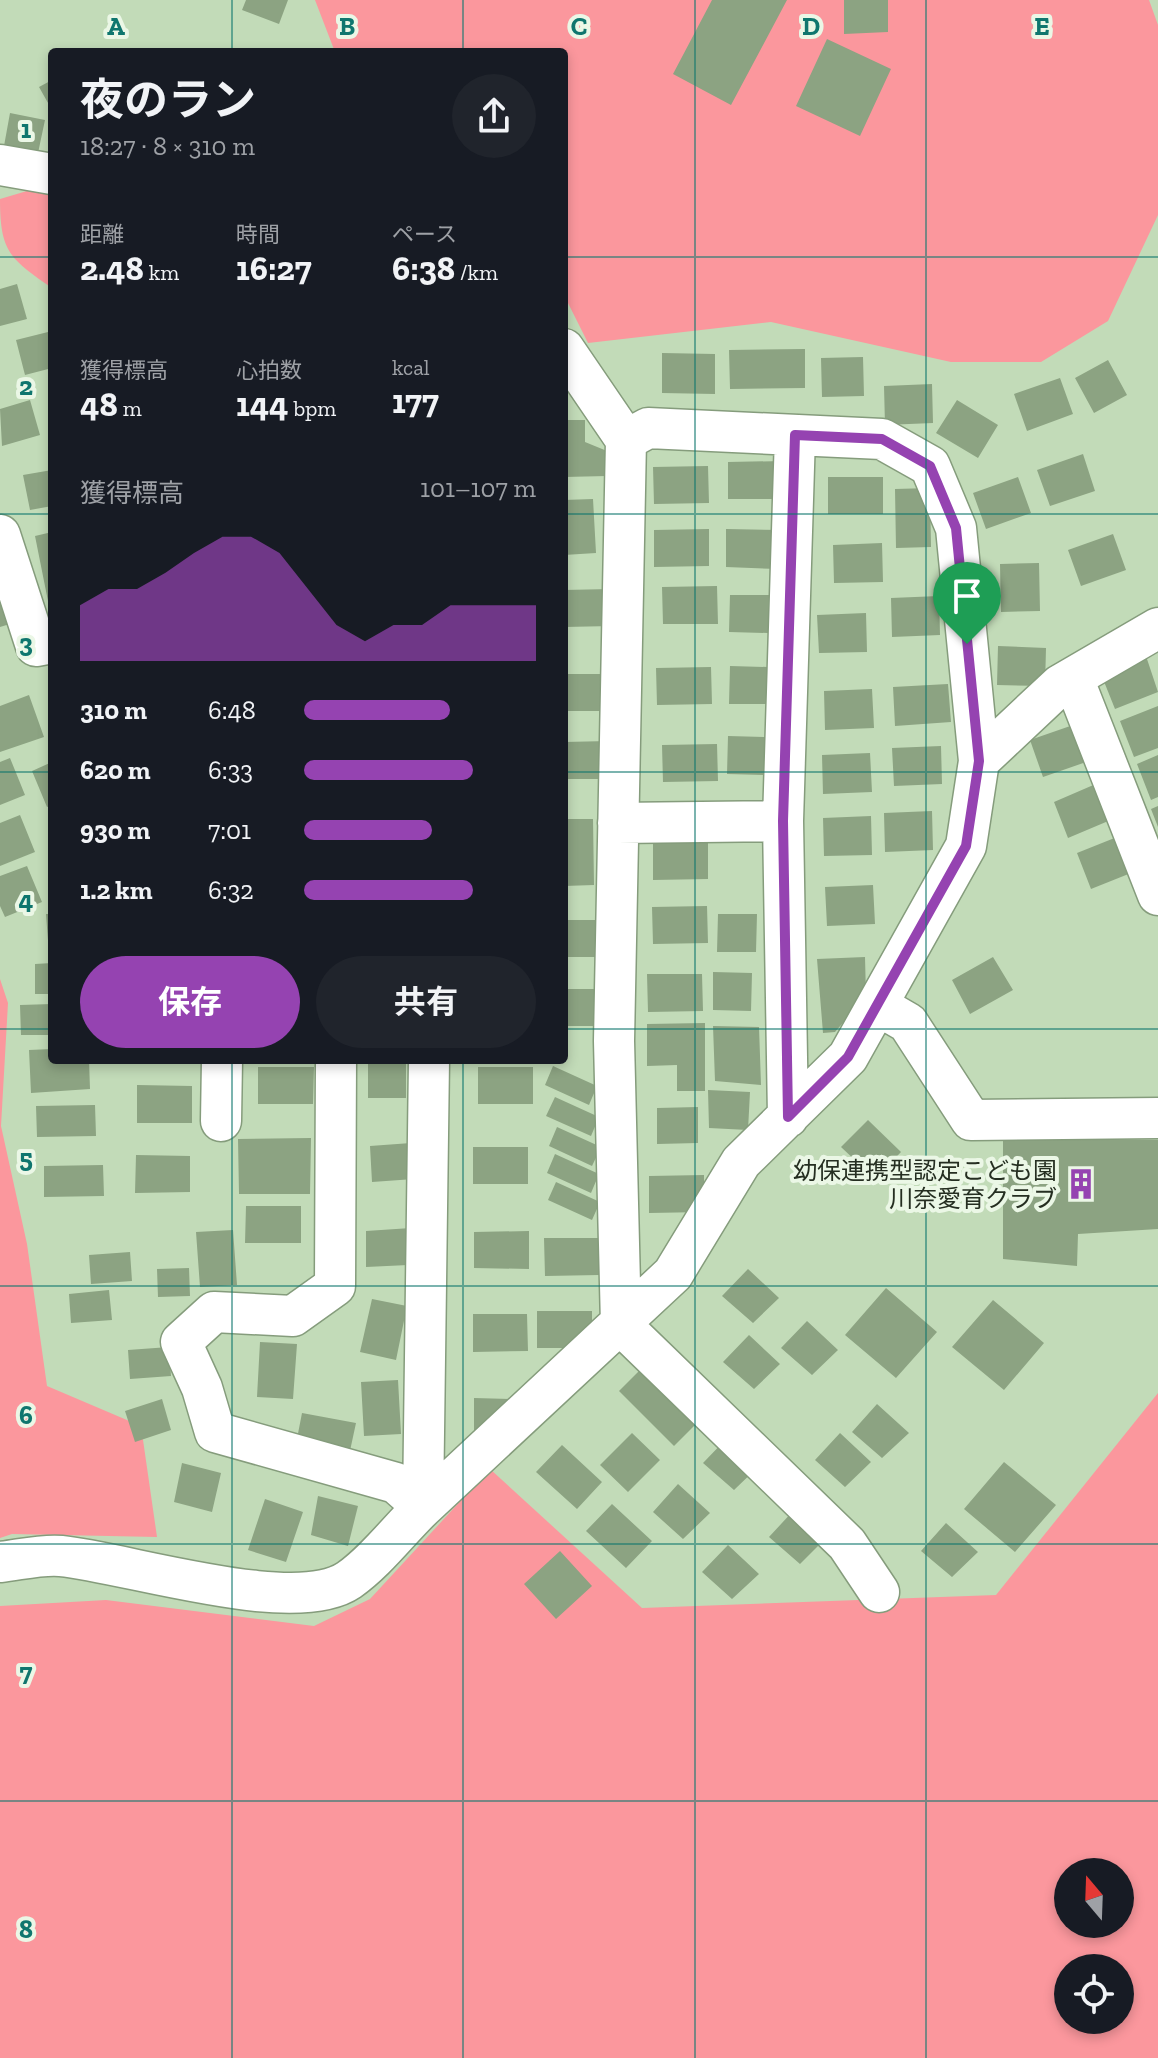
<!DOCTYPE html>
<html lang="ja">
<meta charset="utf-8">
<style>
body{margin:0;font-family:"Zilla Slab","Noto Sans JP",serif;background:#20242c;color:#f1f3f6;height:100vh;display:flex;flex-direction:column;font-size:30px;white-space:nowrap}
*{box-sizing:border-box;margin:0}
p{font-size:26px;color:#9ea1a6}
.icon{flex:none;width:44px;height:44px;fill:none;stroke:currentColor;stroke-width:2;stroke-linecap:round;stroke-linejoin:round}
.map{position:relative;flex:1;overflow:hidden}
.details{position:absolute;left:48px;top:48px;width:520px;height:1016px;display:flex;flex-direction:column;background:#171b24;border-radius:8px;box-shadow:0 4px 12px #0003}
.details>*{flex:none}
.needle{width:52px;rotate:341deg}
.controls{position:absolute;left:1054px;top:1858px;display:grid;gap:16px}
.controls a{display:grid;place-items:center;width:80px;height:80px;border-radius:50%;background:#171b24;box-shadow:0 4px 12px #0003;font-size:40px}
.pin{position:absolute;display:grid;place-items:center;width:68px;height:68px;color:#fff;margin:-82px -34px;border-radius:50% 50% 50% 0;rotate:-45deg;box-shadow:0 0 8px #0007}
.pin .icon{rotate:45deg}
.round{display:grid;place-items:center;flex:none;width:84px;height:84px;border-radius:42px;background:#20242c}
.headline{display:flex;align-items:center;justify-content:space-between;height:136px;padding:0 32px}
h1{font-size:44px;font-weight:700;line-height:60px}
.figures{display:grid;grid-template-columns:repeat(3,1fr);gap:12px;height:136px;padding:8px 32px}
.figures div{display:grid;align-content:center}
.figures b{font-size:34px;font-weight:700}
.figures small{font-size:22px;font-weight:400}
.figures p{font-size:22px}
.chart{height:224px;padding:16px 32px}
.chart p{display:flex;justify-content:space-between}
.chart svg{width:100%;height:144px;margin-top:8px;fill:#9543b1;opacity:.7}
.primary-button{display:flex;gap:16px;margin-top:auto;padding:16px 32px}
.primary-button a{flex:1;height:92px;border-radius:48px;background:#9543b1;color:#fff;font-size:32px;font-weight:700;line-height:92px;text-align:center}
.primary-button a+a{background:#20242c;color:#f1f3f6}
ul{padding:0 32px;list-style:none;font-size:26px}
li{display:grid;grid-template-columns:128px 96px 1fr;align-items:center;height:60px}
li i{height:20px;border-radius:10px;background:#9543b1}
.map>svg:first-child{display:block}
.green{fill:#fb979d;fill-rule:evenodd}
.building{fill:#8ca382}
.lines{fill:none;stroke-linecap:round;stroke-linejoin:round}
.minor-casing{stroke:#859c7c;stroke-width:43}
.minor{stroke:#fff;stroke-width:40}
.route-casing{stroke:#fff;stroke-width:16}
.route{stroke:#9543b1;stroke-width:10}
.grid{fill:none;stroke:#0f766e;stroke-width:2;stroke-opacity:0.55}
.labels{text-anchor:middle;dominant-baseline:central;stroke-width:8;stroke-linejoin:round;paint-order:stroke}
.poi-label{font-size:24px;fill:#252e21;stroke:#ebf7e6;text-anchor:end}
.grid-label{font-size:26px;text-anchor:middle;font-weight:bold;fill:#0f766e;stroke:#ebf7e6;stroke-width:8;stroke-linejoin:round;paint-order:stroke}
</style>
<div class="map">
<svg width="1158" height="2058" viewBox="0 0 1158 2058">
<rect width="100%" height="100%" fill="#c2dbb8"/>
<!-- green -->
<path class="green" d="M315,0H1149L1158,25V215L1108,321L1041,362H951L771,322L588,343L564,295V52H335Z
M37,188L52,189V288C10,259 0,252 0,199Z
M0,979L8,1003L1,1126L27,1244L47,1386L141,1426L157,1537L12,1534L0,1538Z
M1158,1393V2058H0V1606L106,1600L314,1626L370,1599L490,1469L642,1608L996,1595ZM1068,1872H1120V1924H1068ZM1068,1968H1120V2020H1068Z"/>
<!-- building -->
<path class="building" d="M246,0H288L279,24L242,10Z
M712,0H787L731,105L673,74Z
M844,0H888V32L844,34Z
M827,39L891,69L860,136L796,106Z
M52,80V110L39,87Z
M10,113L45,120L38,153L4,146Z
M17,284L27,319L0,326V289Z
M52,331V368L25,375L16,340Z
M805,349V388L730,389L729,350Z
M662,353L715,354V394L662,393Z
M863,357L864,396L822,397L821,358Z
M1108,360L1127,395L1094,413L1075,378Z
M1060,378L1073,414L1027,431L1014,394Z
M932,384L933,423L885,425L884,386Z
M30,400L40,435L2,446L0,409Z
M957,400L998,425L978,458L936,433Z
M564,420H585V442L607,451V476L564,477Z
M1083,454L1095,491L1050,506L1037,470Z
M783,461V499H728V462Z
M708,466L709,503L654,504L653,467Z
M52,470V506L30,510L23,475Z
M828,477H883V514H828Z
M1018,477L1031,513L986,529L973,493Z
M930,488L931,547L896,548L895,489Z
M593,499L596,553L564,555V500Z
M709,529V566L654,567V530Z
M726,529L783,530L778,569L726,567Z
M52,532V605L49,606L35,536Z
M1113,534L1126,570L1081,586L1068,550Z
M882,543L883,582L834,583L833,545Z
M1039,563L1040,611L1001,612L1000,564Z
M717,586L718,624H663L662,587Z
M0,587L23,620L0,627Z
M611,589L612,626L564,627V590Z
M730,595H769L768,633L729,632Z
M939,596L940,635L892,637L891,598Z
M866,613L867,652L819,653L817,615Z
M998,646L1046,648L1045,686L997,685Z
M1146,656L1158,692L1115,709L1101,674Z
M730,666L768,667V704H729Z
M711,667L712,704L657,705L656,668Z
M564,674H612V711H564Z
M948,684L951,722L895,726L893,687Z
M872,689L874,728L825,730L824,691Z
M29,695L44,737L0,752V706Z
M1158,706V748L1134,757L1120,721Z
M1076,724L1089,761L1043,777L1030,740Z
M728,736L766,737V775L727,774Z
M609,741V779H564V742Z
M717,744L718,781L663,782L662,745Z
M941,746L942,784L894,786L892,748Z
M870,753L872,792L823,794L822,755Z
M1158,755V797L1151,800L1137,764Z
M10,758L25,795L0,805V762Z
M52,762V805L47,807L32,771Z
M1098,783L1113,819L1068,838L1054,802Z
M1158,806V827L1151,809Z
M932,811L933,850L885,852L884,813Z
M20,815L35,852L0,866V823Z
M871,816L872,855L824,856L823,818Z
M564,819H593L594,885L564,886Z
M1122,835L1136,871L1091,889L1077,853Z
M708,842V879L653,880V843Z
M27,866L42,902L5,917L0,906V876Z
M873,885L875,924L827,926L825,887Z
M707,906L708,943L653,944L652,907Z
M46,914H52V954H49Z
M718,914H757L756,952H717Z
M564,920H599V957H564Z
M865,957L866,996L835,1032L823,1033L817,959Z
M993,957L1013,990L970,1014L952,980Z
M52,963V994H35V964Z
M713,972L752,973L751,1011L713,1010Z
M647,974H702L703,1011L648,1012Z
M564,989H599V1026H564Z
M52,1004V1035H21L20,1005Z
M705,1023V1091H677V1065L647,1066V1024Z
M713,1026L759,1027L761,1085L715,1081Z
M52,1049V1060H89L90,1089L31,1093L29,1050Z
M368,1060H406V1098H368Z
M553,1066L597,1086L589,1105L545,1085Z
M258,1067H314L313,1104H258Z
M478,1067H533V1104H478Z
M137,1085L192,1086V1123H137Z
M708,1090L750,1092L748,1130L709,1128Z
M555,1097L599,1117L591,1136L546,1116Z
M95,1105L96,1136L37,1137L36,1106Z
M698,1107V1143L657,1144V1108Z
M868,1120L901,1152L875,1179L841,1147Z
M557,1127L601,1147L592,1166L549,1146Z
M311,1138L310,1194H239L238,1139Z
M1003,1138L1158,1140V1229L1078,1234L1077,1266L1003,1259Z
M411,1143L414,1179L372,1182L370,1146Z
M473,1147H528V1184H473Z
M555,1154L599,1174L591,1193L547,1173Z
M136,1155L190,1156V1192L135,1193Z
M103,1165L104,1196L44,1197V1166Z
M704,1175V1212L649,1213V1176Z
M556,1182L600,1202L592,1220L548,1200Z
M246,1206H301V1243H245Z
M411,1228L408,1265L366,1267V1231Z
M233,1230L237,1285L200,1287L196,1232Z
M529,1231V1269L474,1268V1232Z
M544,1238H599V1275L545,1276Z
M130,1252L132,1281L91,1284L89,1255Z
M189,1268L190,1296L158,1297L157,1269Z
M748,1269L779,1298L753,1323L722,1296Z
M886,1288L937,1332L896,1378L845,1335Z
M109,1290L112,1320L71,1323L69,1294Z
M372,1299L407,1306L396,1360L360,1352Z
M993,1300L1044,1343L1004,1390L952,1347Z
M537,1311H592V1348H537Z
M473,1314H527L528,1351L473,1352Z
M807,1321L838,1350L812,1375L781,1348Z
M749,1335L780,1364L754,1389L723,1362Z
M260,1342L297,1344L293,1399L257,1397Z
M169,1347L171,1376L130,1379L128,1350Z
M645,1365L700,1420L674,1446L619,1391Z
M398,1380L401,1434L364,1436L361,1382Z
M474,1398L510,1399L474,1446Z
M162,1399L171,1430L135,1442L125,1411Z
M877,1404L909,1433L882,1458L852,1432Z
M302,1413L356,1423L348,1460L295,1449Z
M632,1433L660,1460L628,1492L600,1465Z
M840,1433L871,1462L845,1487L815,1460Z
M729,1436L760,1465L734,1490L703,1463Z
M562,1445L602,1482L577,1509L536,1472Z
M1004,1462L1056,1505L1015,1552L964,1509Z
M182,1463L221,1473L212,1512L174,1502Z
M678,1484L710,1513L683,1539L653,1512Z
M318,1496L358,1506L348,1546L311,1535Z
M265,1499L303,1512L286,1562L248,1550Z
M612,1504L652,1541L626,1568L586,1531Z
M794,1510L826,1538L800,1564L769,1537Z
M946,1523L978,1552L952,1577L921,1551Z
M728,1545L759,1574L732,1599L702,1572Z
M560,1551L592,1586L556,1619L524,1584Z"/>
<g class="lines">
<defs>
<path id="minor" d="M0,165L52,174
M564,349L626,440L614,1041L621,1325L847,1544L879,1592
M0,535L36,646L52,643
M1073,678L1158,895
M979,761L1060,685L1158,628
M618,823L783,821
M877,1005L908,1023L971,1120L1158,1118
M429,1060L423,1507L673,1274L741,1162L848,1057L966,846L979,761L956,528L930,466L882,439L648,428L626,440
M788,1117L783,821L795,435
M221,1121L222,1060
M0,1562C19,1560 42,1554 61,1556C129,1563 295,1617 349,1580C376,1561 399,1530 423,1507L396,1483L215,1432L202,1388L181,1342L214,1312L293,1316L335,1286L336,1060"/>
</defs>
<!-- minor casing -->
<use href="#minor" class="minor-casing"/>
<!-- minor -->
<use href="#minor" class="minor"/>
</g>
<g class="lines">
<defs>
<path id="route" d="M795,435L882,439L930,466L956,528L979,761L966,846L848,1057L788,1117L783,821Z"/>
</defs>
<!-- route casing -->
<use href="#route" class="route-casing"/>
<!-- route -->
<use href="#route" class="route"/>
</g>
<!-- grid -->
<path class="grid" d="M232,0V52M463,0V52M695,0V2058M926,0V2058M0,257H52M564,257H1158M0,514H52M564,514H1158M0,772H52M564,772H1158M0,1029H52M564,1029H1158M232,1060V2058M463,1060V2058M0,1286H1158M0,1544H1158M0,1801H1158"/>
<!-- icons -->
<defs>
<symbol id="building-bare" viewBox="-9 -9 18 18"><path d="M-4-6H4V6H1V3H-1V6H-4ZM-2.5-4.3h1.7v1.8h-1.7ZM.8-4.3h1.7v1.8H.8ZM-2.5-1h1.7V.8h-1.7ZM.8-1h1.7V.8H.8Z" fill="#9543b1" stroke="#ebf7e6" stroke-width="2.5" paint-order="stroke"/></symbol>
</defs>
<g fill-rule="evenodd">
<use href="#building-bare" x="1059" y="1162" width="44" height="44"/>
</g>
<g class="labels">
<!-- poi labels -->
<g class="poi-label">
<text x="1057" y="1170">幼保連携型認定こども園<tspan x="1057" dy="28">川奈愛育クラブ</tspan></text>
</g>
</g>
<g class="grid-label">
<text x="116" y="35">A</text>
<text x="347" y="35">B</text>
<text x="579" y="35">C</text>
<text x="811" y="35">D</text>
<text x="1042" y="35">E</text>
<text x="26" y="138">1</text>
<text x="26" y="395">2</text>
<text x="26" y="652">3</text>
<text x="26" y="909">4</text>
<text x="26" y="1167">5</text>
<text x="26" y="1424">6</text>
<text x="26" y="1681">7</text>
<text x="26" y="1938">8</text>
</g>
</svg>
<div class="controls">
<a><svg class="needle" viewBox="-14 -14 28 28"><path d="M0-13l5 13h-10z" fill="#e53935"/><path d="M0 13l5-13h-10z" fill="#9ea1a6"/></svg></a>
<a><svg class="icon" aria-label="locate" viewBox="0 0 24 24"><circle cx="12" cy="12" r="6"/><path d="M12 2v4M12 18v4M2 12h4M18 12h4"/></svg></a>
</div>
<div class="pin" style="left:967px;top:644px;background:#1e9e55"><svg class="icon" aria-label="arrive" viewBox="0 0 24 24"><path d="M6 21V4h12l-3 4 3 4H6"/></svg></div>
<section class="details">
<div class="headline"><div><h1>夜のラン</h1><p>18:27 · 8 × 310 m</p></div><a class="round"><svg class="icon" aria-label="share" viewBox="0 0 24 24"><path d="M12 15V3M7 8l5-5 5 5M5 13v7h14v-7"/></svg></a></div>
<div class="figures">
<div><p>距離</p><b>2.48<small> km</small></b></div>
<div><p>時間</p><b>16:27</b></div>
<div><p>ペース</p><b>6:38<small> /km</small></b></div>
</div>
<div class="figures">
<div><p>獲得標高</p><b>48<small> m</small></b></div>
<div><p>心拍数</p><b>144<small> bpm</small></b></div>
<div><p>kcal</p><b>177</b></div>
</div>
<div class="chart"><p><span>獲得標高</span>101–107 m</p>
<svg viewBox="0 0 160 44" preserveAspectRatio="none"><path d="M0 44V27L10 22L20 22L30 17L40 11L50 6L60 6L70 11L80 22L90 33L100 38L110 33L120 33L130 27L140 27L150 27L160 27V44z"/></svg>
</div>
<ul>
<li><b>310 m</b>6:48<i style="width:63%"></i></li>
<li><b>620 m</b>6:33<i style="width:73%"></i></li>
<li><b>930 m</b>7:01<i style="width:55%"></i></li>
<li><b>1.2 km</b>6:32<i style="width:73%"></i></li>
</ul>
<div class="primary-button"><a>保存</a><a>共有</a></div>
</section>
</div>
